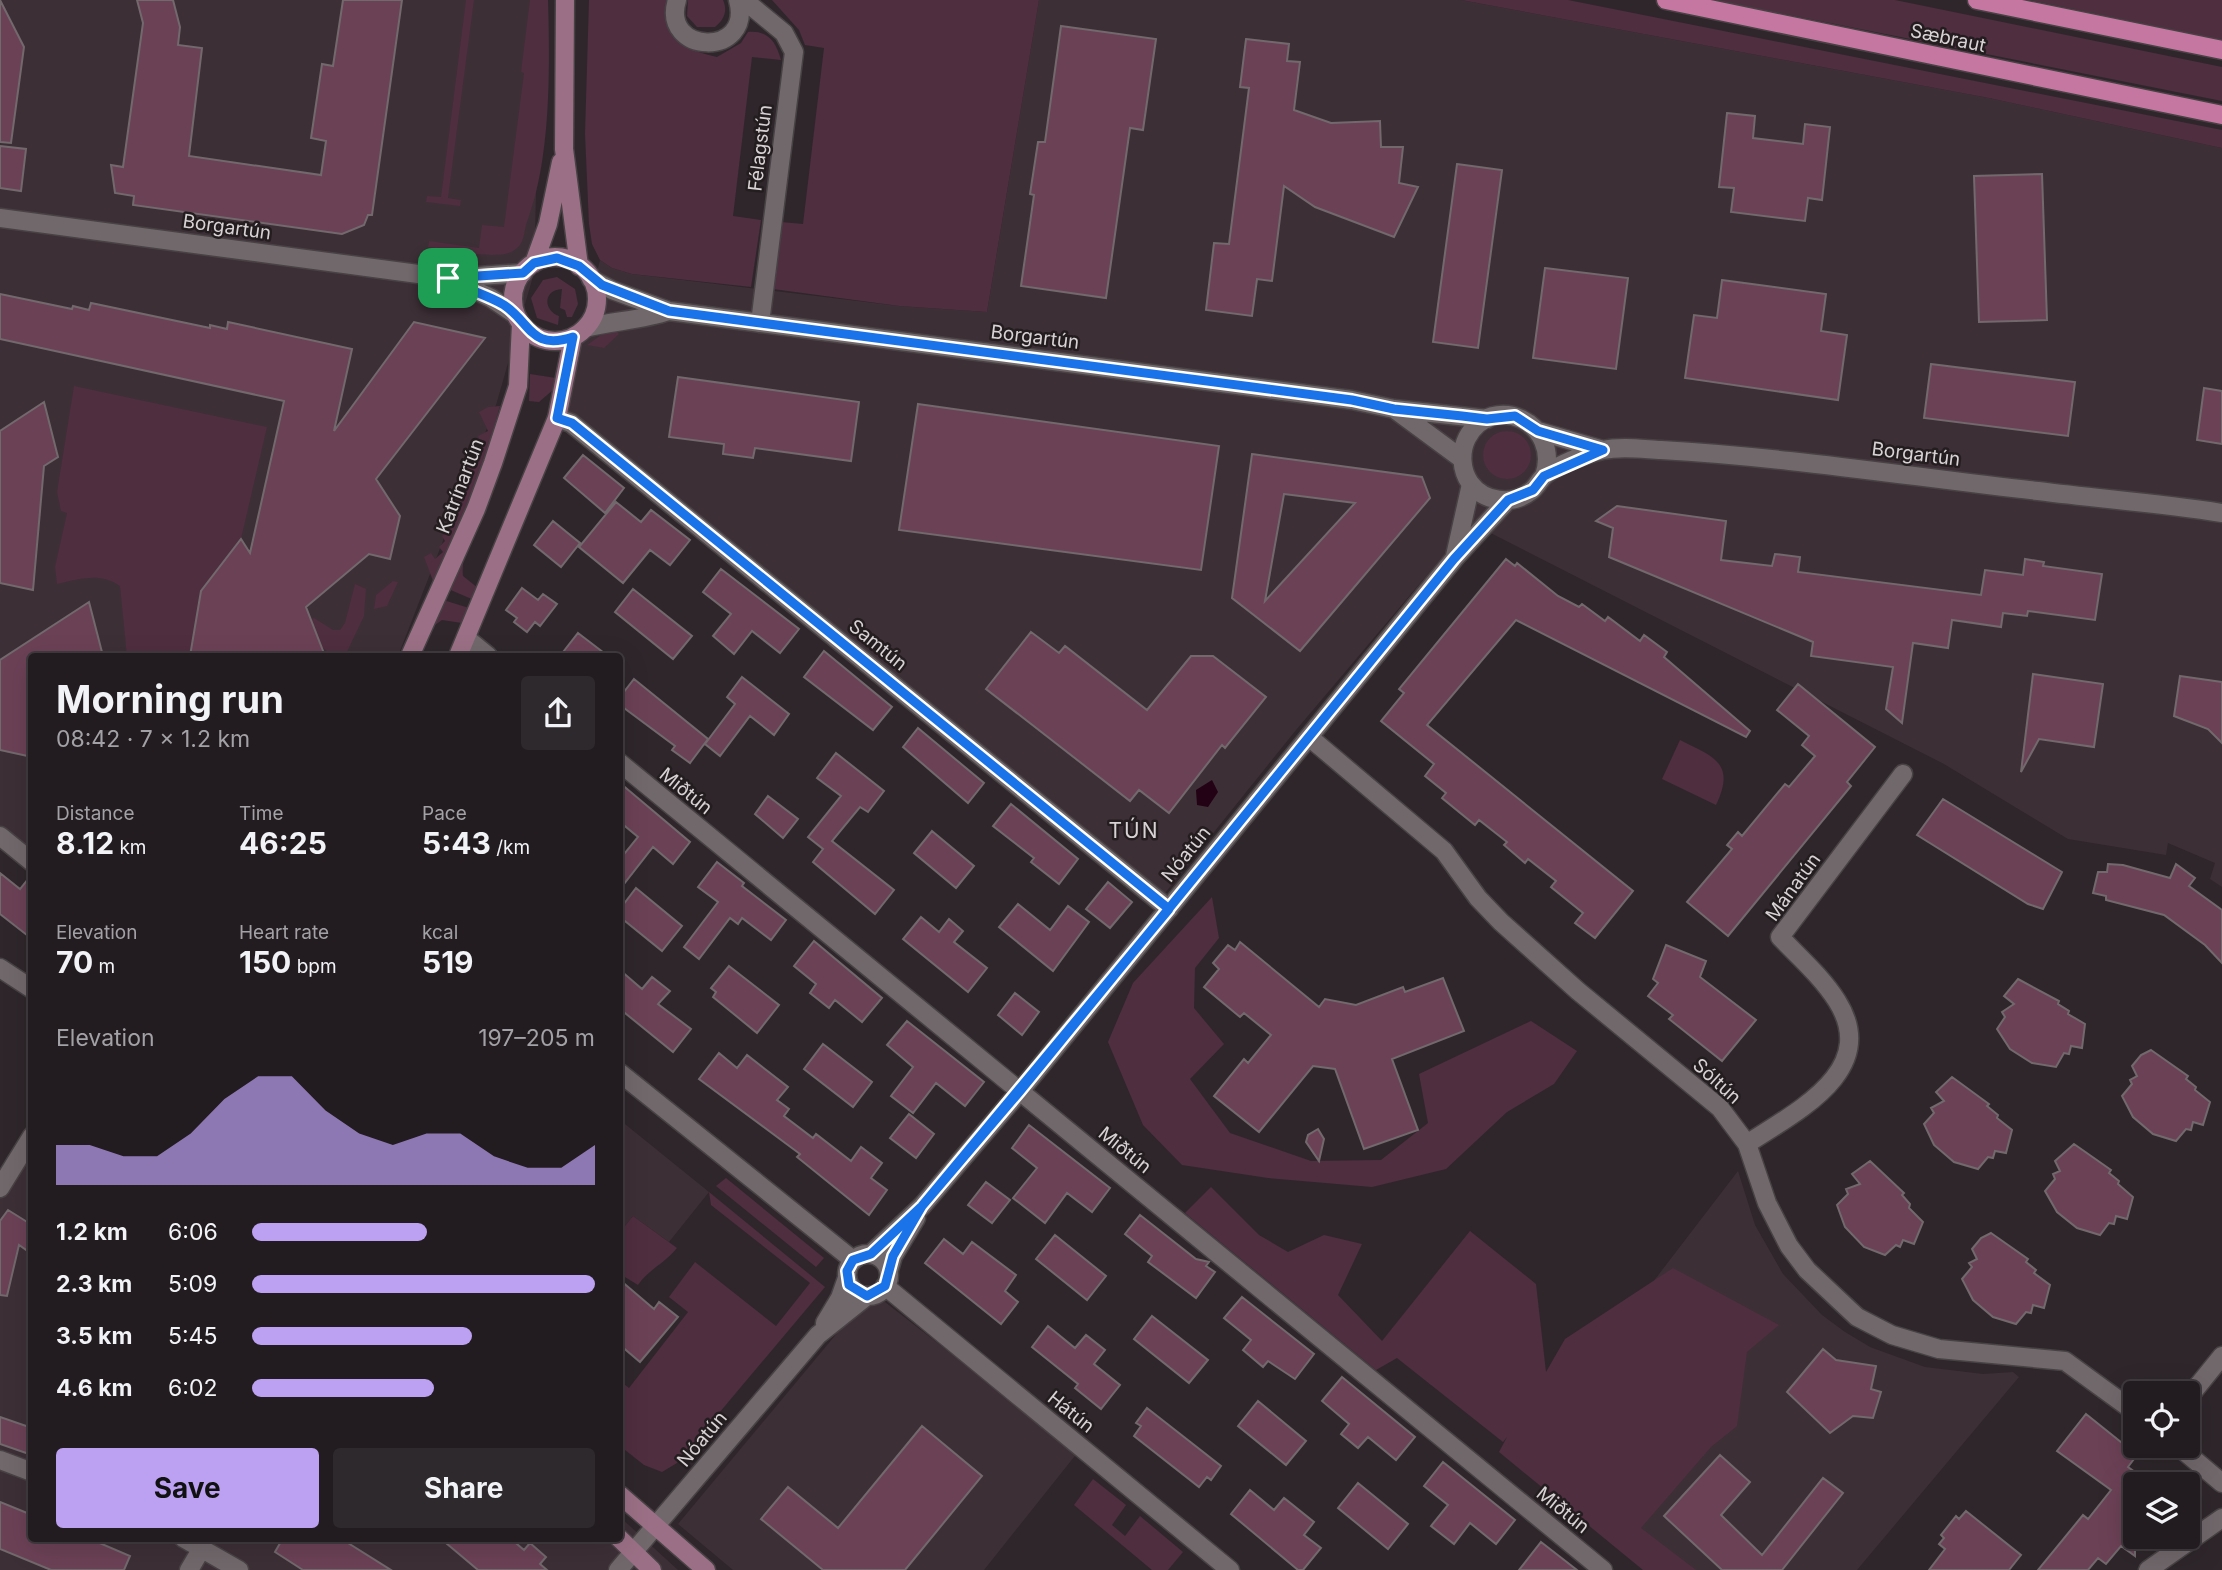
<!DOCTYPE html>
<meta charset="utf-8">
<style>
body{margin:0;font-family:Inter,sans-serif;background:#2e292d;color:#f1f3f6;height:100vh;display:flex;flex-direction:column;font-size:26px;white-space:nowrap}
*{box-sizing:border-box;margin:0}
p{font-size:23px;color:#a2a1a5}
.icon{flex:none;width:38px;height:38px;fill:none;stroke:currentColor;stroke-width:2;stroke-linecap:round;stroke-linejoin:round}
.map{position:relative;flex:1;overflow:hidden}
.panel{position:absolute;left:28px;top:653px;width:595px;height:889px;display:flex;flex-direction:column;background:#221c20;border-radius:7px;box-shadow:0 7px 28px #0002,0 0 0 2px #3f3a3e}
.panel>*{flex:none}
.fabs{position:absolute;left:2123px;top:1381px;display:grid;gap:14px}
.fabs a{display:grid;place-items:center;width:77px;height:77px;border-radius:7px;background:#221c20;box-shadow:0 7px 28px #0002,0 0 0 2px #3f3a3e;font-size:35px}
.pin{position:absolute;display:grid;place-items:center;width:60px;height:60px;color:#fff;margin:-30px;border-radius:14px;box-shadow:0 4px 10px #0006}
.round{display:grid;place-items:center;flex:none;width:74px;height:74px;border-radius:7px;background:#2e292d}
.headline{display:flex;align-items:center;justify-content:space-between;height:119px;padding:0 28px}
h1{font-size:38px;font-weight:700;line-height:52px}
.stats{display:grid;grid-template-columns:repeat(3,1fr);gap:10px;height:119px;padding:7px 28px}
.stats div{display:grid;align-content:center}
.stats b{font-size:30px;font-weight:700}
.stats small{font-size:19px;font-weight:400}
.stats p{font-size:19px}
.chart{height:196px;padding:14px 28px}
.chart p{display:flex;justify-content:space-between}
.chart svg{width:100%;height:126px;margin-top:7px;fill:#bca0f2;opacity:.7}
.cta{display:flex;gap:14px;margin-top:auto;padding:14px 28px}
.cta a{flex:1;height:80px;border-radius:7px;background:#bca0f2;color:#111;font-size:28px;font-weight:700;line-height:80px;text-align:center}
.cta a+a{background:#2e292d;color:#f1f3f6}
ul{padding:0 28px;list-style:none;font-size:23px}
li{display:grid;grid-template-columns:112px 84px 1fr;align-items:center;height:52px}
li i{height:18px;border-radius:9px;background:#bca0f2}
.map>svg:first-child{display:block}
.built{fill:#3d2f36}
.green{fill:#4f2e3f}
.water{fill:#230215}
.building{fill:#6b4156;stroke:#72696d;stroke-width:2;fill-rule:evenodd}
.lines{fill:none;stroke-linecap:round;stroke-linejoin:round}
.minor-casing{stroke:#484245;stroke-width:21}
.tertiary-casing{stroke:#484245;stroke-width:21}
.secondary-casing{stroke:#484245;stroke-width:21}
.primary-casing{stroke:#484245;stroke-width:21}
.minor{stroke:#71686c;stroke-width:18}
.tertiary{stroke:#71686c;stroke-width:18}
.secondary{stroke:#9b7086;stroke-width:18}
.primary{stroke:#c677a1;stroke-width:18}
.route-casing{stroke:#fff;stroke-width:14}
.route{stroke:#1a73e8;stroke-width:9}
.labels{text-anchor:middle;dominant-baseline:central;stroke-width:5;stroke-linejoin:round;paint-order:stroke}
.street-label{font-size:19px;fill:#d8d2d5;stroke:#241d20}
.neighbourhood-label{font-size:21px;letter-spacing:2px;fill:#d8d2d5;stroke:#241d20}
</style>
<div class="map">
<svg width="2222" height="1570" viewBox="0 0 2222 1570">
<rect width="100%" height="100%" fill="#2e262a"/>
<!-- built -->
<path class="built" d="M0,0H541L534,273L496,405L398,656H32L31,865L0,840Z
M1039,0H1461L1989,98L2222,148V887L2210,879L2215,863L2168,843L2166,855L2068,839L1944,764L1471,523L1296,730L1165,893L612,453L558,427L600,260L612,268L632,274L899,306L987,312Z
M620,1120L709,1192L669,1242L633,1216L620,1232Z
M31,1138L32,1538H620V1517L678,1570H0V1190Z
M1738,1171L1755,1225L1783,1274L1822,1315L1845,1332L1870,1347L1925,1367L1983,1374L2013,1372L2019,1377L1857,1570H1646L1515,1462Z
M881,1299L1078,1452L984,1570H733L678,1524L863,1302Z"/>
<!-- green -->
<path class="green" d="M466,0H474L448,198L461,200L460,206L426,202L427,196L441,197Z
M530,0H548C550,67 551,156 528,219C523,231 526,244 513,251C496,261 448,249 428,247L429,241L479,248L482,225L504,227L524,73L521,72Z
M589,0H667C659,38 685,50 717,57L741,43L748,32C768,30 776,42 781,60L752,57L733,216L761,220L751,287L632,274L612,268L600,260L592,244L589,224L585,134Z
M688,0H723C728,11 724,20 715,27H697L687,16Z
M772,0H1039L987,312L899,306L773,289L781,222L803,224L824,48L805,45L799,30Z
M1461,0H1568L2222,130V148L1989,98Z
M1714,0H1895L2222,67V101Z
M2029,0H2222V40Z
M557,277L575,289L578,304L572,317H567L565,310L560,308L562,289C543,290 543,310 559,316L558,325L537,318L531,298L543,280Z
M616,331L619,334L604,348L587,345L601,335Z
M530,374L556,378L554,389L539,402L529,401Z
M74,386L267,427L241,539L201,591L190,656H127L120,586C100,572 80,579 57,584L55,567L67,513L61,511L57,492Z
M500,406L481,474L433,581L424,557L431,553L435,559L443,552L439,547L445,541L442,536L449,531L445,526L452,521L449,516L455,511L452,507L460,500L457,495L463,491L459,485L465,480L462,476L469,470L465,466L472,460L469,456L476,450L473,446L480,442L478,436L488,431L479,412L488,407Z
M1483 455a24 24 0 1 1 48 0a24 24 0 1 1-48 0Z
M504,450L507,451C495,483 459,545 463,576L478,588L474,600L446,588Z
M393,581L398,582L387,606L374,609L376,595Z
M355,584L366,589L364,616L345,656H333L313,640L308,621L314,618L333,630H340L345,623Z
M440,599L469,608L462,623L442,620L435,625L420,656H415Z
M1680,740C1714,757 1736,763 1716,805L1662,779Z
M1212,897L1219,938L1195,968L1194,1008L1224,1044L1190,1079L1230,1133L1311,1161L1381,1160L1428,1123L1419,1074L1531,1021L1577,1051L1554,1084L1507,1112L1446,1169L1372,1187L1268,1178L1182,1165L1143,1125L1108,1042L1133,983Z
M726,1178L824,1258L816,1267L716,1186Z
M1211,1187L1259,1235L1288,1252L1324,1235L1362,1244L1338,1295L1382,1341L1470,1231L1536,1284L1546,1372L1565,1339L1673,1268L1779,1325L1747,1352L1737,1426L1711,1447L1641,1528L1696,1570H1643L1499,1452L1507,1437L1503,1442L1397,1358L1376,1370L1185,1213Z
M709,1192L825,1287L677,1463L662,1472L644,1465L620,1446V1381L629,1388L688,1312L669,1297L695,1262L776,1326L810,1283L711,1205Z
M633,1216L677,1248C664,1264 649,1269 638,1285L620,1274V1232Z
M1093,1479L1126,1505L1112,1525L1125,1536L1140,1516L1183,1552L1168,1570H1152L1074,1505Z"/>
<!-- water -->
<path class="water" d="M1212,780L1218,792L1208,807L1197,805L1196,790Z"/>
<!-- building -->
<path class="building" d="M0,0L24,47L11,143L0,142Z
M137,0H173L180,27L178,45L202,48L189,156L321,175L326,141L311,138L322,64L333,66L343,0H402L372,215H368L364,225L342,234L133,205L134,196L115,193L111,165L123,167L143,23Z
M1061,26L1156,39L1143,130L1130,128L1106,298L1021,286L1034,195L1030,194L1038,142H1045Z
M1246,39L1289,44L1287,61L1300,62L1294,110L1331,123L1380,121L1381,147H1403L1399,183L1418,187L1394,237L1315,207L1284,186L1272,281L1257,279L1252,316L1206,310L1214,243L1229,244L1249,88L1240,87Z
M1727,113L1755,116L1753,138L1803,144L1805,124L1830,127L1822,200L1808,198L1805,221L1731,212L1734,188L1719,187Z
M0,146L26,149L21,191L0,188Z
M1457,164L1502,170L1478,348L1433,342Z
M2042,174L2047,320L1979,322L1974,176Z
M1545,268L1628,278L1616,369L1533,358Z
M1722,280L1826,294L1821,331L1847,335L1838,400L1685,378L1694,315L1717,318Z
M0,294L72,309L73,306L89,310L91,303L210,328V325L227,329L228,322L352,349L334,431L414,322L485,338L376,479L400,516L390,559L369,554L306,607L325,656H190L201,591L241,539L250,553L284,401L0,339Z
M1931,364L2075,382L2068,436L1924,418Z
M678,377L859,402L851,461L755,448L753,458L723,454L724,444L669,437Z
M2204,388L2222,391V444L2197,440Z
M44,402L58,457L44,466L33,590L0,583V431Z
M918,404L1219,446L1201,570L899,530Z
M1252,454L1422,477L1430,498L1300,651L1232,598ZM1284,494L1355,503L1265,601Z
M583,455L624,488L605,513L564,478Z
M616,502L641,522L651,510L690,540L670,565L650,550L623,583L579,547Z
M1617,506L1726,521L1721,560L1772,566L1775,554L1800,557L1798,572L1981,595L1985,570L2023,575L2025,559L2044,562L2043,566L2102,574L2095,620L2028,611L2027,616L2003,613L2001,627L1952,620L1948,648L1913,643L1902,723L1886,709L1893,667L1811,656L1813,642L1609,557L1613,528L1596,521Z
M553,521L580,543L561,567L534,545Z
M1506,559L1515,566L1517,563L1558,596L1579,607L1582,604L1605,621L1608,617L1640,641L1644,635L1667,652L1664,657L1750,731L1746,737L1516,620L1427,725L1633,891L1595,938L1575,923L1583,913L1551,887L1556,881L1528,859L1525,863L1504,845L1507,842L1479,820L1475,825L1442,798L1446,793L1425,776L1434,764L1381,721L1404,693L1399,689Z
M721,569L799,629L780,653L752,631L734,654L713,636L731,614L703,592Z
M522,588L538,600L543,594L557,604L540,626L535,622L527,632L514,622L517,618L506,610Z
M633,589L692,636L673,659L615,612Z
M89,602L103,656H32V757L0,750V660Z
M1031,632L1059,653L1065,646L1147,710L1191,656H1213L1266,697L1225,748L1222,745L1169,813L1139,790L1130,801L986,689Z
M578,633L608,656H560Z
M824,651L892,707L873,730L804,677Z
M2033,674L2103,684L2094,747L2039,739L2021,772Z
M2180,676L2222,682V743L2208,729L2174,716Z
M742,677L789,714L774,735L750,716L720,756L705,744L735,704L727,697Z
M634,679L708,739L690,763L672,750L675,746L620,705V697Z
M1798,684L1875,747L1847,782L1851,786L1728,936L1687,902L1732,849L1727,845L1738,832L1742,836L1785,784L1789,787L1815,756L1802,745L1809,736L1777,710Z
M918,728L984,783L968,803L903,747Z
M836,753L884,791L868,812L860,807L832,841L894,890L875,914L813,862L823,849L808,837L841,796L817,778Z
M620,783L690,842L673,864L653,847L620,889V859L638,837L620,822Z
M768,796L798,819L783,838L755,814Z
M1943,799L2062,872L2043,909L2028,904L1917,835Z
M1011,804L1078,859L1059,884L1031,862L1034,858L993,826Z
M932,831L974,866L956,888L914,853Z
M717,862L744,883L742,886L786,920L771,940L742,918L738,924L730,918L699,959L684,947L718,902L698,887Z
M2108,864L2123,865L2170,878L2176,864L2195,878L2189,886L2222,910V963L2205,945L2164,915L2106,900V896L2093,893L2098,872H2107Z
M0,873L20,889L32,874V939L0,914Z
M1108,882L1132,902L1110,928L1086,909Z
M636,888L682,926L662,951L620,917V909Z
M1018,904L1050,930L1068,906L1089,922L1053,971L999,927Z
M921,917L939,932L949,919L963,931L954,942L987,968L968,992L903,939Z
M814,941L882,998L862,1022L835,1000L829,1008L810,993L816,984L794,966Z
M1240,942L1319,1007L1325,999L1356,1005L1403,987L1405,992L1443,978L1464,1031L1392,1059L1418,1130L1364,1149L1335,1069L1313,1066L1259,1132L1214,1096L1244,1059L1248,1063L1271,1035L1244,1013L1240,1017L1204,987L1219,969L1213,963L1228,945L1235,950Z
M1666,945L1706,961L1700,977L1756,1020L1722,1061L1669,1019L1673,1015L1648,996L1658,983L1653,979Z
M729,966L779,1005L757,1033L713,997L716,992L711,988Z
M620,970L642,989L652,977L670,991L658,1004L691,1029L673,1052L620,1009Z
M2018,979L2059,1001L2058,1004L2069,1011L2068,1014L2085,1024L2082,1048L2071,1046L2069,1054L2064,1053L2056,1067L2032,1063L2010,1049L1997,1029L2005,1017L2002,1012L2014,1004L2004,996Z
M1015,993L1039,1012L1022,1035L998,1015Z
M907,1021L984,1082L965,1106L936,1083L913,1113L891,1096L913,1067L887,1045Z
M823,1044L872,1082L853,1107L804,1069Z
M2151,1050L2188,1076L2186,1079L2196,1087L2195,1090L2210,1102L2203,1125L2193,1122L2191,1130L2186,1129L2176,1141L2153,1134L2133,1117L2122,1096L2132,1084L2130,1080L2137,1076L2132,1066L2141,1055Z
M719,1053L737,1068L747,1055L788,1087L777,1100L789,1109L784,1116L813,1138L816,1134L851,1161L861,1147L882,1163L871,1178L887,1190L869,1215L797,1157L800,1154L699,1079Z
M1952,1077L1989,1104L1987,1106L1998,1115L1997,1118L2012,1130L2006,1153L1995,1151L1993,1158L1988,1157L1978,1169L1954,1162L1934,1145L1924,1124L1934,1113L1931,1108L1944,1101L1936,1092Z
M909,1114L934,1134L916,1158L890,1138Z
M1029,1125L1110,1188L1092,1212L1067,1193L1045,1223L1013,1198L1037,1168L1012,1148Z
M1318,1129L1324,1139L1319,1161L1306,1142L1308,1135Z
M2074,1144L2111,1170L2109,1173L2119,1181L2118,1184L2133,1197L2127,1219L2116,1216L2114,1224L2109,1223L2100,1235L2077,1228L2057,1212L2045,1191L2055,1179L2053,1174L2060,1171L2055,1161Z
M1870,1161L1904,1193L1902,1195L1910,1204L1909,1208L1923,1222L1914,1244L1903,1240L1900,1247L1896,1245L1885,1255L1864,1247L1845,1227L1837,1205L1848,1194L1846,1189L1860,1184L1852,1174Z
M986,1182L1010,1200L992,1223L968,1205Z
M8,1210L32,1225V1254L19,1245L7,1296L0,1295V1221Z
M1140,1215L1196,1259L1209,1262L1206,1266L1215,1272L1196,1298L1148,1262L1152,1256L1125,1234Z
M1991,1233L2028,1259L2026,1262L2036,1270L2034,1273L2050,1285L2044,1308L2033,1305L2031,1313L2026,1312L2016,1324L1993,1317L1973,1300L1962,1279L1972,1267L1969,1263L1977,1259L1972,1249L1981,1238Z
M1055,1235L1106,1276L1087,1300L1036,1259Z
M944,1239L963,1254L972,1242L1016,1275L1005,1291L1018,1302L1001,1324L925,1263Z
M620,1280L654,1309L659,1302L678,1317L640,1362L620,1345Z
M1242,1297L1314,1354L1295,1379L1268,1361L1263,1367L1243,1350L1251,1340L1224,1318Z
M1152,1316L1208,1360L1189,1383L1134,1339Z
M1048,1326L1075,1348L1086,1335L1105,1350L1094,1364L1120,1385L1101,1409L1075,1388L1078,1384L1032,1347Z
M1823,1349L1836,1360L1876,1366L1871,1389L1881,1392L1873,1418L1853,1416L1830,1433L1787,1392Z
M1342,1377L1415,1437L1396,1460L1368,1437L1358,1448L1341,1434L1349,1424L1322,1401Z
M1258,1401L1306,1441L1286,1465L1238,1426Z
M1147,1408L1221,1466L1211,1480L1207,1477L1199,1487L1134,1436L1141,1426L1136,1423Z
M2086,1414L2137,1455L2128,1467L2135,1472V1556L2121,1546L2106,1564L2098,1558L2088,1570H2038L2083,1515L2088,1519L2111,1490L2057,1451Z
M0,1417L32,1428V1455L0,1444Z
M922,1426L982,1476L905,1570H823L761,1519L788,1487L838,1528Z
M1720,1455L1750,1482L1721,1515L1762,1555L1823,1478L1843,1493L1782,1570H1722L1664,1516Z
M1443,1462L1515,1520L1496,1544L1470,1523L1454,1544L1431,1526L1448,1505L1424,1486Z
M1358,1483L1408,1524L1388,1549L1338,1508Z
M1250,1490L1274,1510L1284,1498L1314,1522L1304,1535L1321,1548L1303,1570H1298L1231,1514Z
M0,1502L32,1515V1538H88L130,1556L124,1570H51L0,1549Z
M1966,1511L2021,1555L2009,1570H1929L1945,1549L1939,1544L1944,1538L1941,1535L1956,1516L1959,1519Z
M283,1538H340L391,1570H303L275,1552Z
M440,1538H510L524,1550L530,1543L546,1557L540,1564L547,1570H478Z
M1541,1542L1577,1570H1519Z"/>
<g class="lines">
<defs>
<path id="minor" d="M677,0C660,55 754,58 738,0
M744,0L784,33L794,52L760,323
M557,418L571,423L1169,909
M466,638L488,656
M1309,737L1444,851L1478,898L1501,922L1578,991L1720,1108L1747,1144L1767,1203L1789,1246L1807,1270L1857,1317L1892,1335L1939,1349L2065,1361L2135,1412
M620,763L1603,1570
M0,968L32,989
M620,1073L853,1260
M1747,1144C1795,1112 1881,1071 1837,1001C1822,977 1799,957 1780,937L1903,774
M0,1188L32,1136
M885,1286L1230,1570
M2188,1398L2222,1356
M2178,1446L2222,1483
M0,1460L32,1472
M183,1538L239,1570
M189,1570L202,1548
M2148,1570L2222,1518"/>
<path id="tertiary" d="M0,218L448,278L523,273
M448,278L491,298L516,315
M591,279L612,290L669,311L1352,400L1394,409L1487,419
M585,328C613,321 642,320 669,311
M1397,411L1462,459
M1538,431L1603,450
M1544,476C1562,423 1492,390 1467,438C1460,452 1461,470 1470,483C1484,502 1512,506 1531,491C1537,487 1539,480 1545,475C1559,464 1585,454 1603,450C1621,446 1642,449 1661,450C1787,457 1912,477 2038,491C2100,499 2161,503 2222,513
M1455,556L1471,484
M0,836L32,862
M871,1254L922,1206L1020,1091L1454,559L1508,500
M847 1275a21 21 0 1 1 42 0a21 21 0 1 1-42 0Z
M889,1270L893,1256L916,1218
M825,1323L840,1298L847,1278
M618,1570L818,1335L867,1296"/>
<path id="secondary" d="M565,0L564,149L579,266
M513 299a42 42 0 1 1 84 0a42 42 0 1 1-84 0Z
M534,263L548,224L561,162
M410,656L476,509L493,463L518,386L521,324
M458,656L557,418L573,337
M620,1495L706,1570
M619,1538L652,1570"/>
<path id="primary" d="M1666,0L2222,115
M1977,0L2222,50"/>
</defs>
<!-- minor casing -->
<use href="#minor" class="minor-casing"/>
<!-- tertiary casing -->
<use href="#tertiary" class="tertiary-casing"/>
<!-- secondary casing -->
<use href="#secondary" class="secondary-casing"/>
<!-- primary casing -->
<use href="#primary" class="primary-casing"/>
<!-- minor -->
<use href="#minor" class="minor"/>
<!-- tertiary -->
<use href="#tertiary" class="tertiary"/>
<!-- secondary -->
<use href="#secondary" class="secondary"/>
<!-- primary -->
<use href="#primary" class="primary"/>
</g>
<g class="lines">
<defs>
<path id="route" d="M448,278C465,290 486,294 504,305C531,323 531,351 573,337L557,418L572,423L1169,909L922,1206L871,1254L853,1260L847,1271L849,1285L867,1296L885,1286L893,1256L922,1206L1020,1091L1454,559L1508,500L1533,490L1544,476L1603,450L1538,431L1515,416L1487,419L1462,416L1394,409L1352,400L669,311L602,285L579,266L557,258L534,263L523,273L448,278"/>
</defs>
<!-- route casing -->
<use href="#route" class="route-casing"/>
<!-- route -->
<use href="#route" class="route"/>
</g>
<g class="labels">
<!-- street labels -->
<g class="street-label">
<text transform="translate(1948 38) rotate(12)">Sæbraut</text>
<text transform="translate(760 148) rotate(-83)">Félagstún</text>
<text transform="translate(227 227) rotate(8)">Borgartún</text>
<text transform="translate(1035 337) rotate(7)">Borgartún</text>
<text transform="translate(1916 454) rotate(7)">Borgartún</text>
<text transform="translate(460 486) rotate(-69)">Katrínartún</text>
<text transform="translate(878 645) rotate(39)">Samtún</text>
<text transform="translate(686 791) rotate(39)">Miðtún</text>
<text transform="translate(1186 854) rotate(-51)">Nóatún</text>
<text transform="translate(1793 887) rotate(-54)">Mánatún</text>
<text transform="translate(1717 1081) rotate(42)">Sóltún</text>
<text transform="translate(1125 1150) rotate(39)">Miðtún</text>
<text transform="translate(1071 1412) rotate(39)">Hátún</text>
<text transform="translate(702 1439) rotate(-50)">Nóatún</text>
<text transform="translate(1563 1510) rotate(39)">Miðtún</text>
</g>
<!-- neighbourhood labels -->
<g class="neighbourhood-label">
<text x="1134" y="830">TÚN</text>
</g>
</g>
</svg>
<div class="fabs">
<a><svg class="icon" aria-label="locate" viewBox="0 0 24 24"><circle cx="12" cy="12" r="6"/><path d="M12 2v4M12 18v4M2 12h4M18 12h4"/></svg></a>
<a><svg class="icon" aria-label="layers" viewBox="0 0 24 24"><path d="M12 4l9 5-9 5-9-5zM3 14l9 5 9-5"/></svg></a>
</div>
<div class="pin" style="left:448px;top:278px;background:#1e9e55"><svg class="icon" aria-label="arrive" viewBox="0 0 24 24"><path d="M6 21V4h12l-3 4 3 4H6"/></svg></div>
<section class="panel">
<div class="headline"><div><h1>Morning run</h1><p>08:42 · 7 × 1.2 km</p></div><a class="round"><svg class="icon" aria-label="share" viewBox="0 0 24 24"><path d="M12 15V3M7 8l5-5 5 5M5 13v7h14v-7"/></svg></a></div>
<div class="stats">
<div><p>Distance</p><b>8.12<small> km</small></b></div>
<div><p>Time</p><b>46:25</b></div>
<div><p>Pace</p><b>5:43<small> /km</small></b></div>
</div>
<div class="stats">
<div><p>Elevation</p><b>70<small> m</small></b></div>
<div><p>Heart rate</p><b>150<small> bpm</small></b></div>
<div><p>kcal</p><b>519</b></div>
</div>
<div class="chart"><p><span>Elevation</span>197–205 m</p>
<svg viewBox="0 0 160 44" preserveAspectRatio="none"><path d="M0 44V30L10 30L20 34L30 34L40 26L50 14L60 6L70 6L80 18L90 26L100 30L110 26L120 26L130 34L140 38L150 38L160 30V44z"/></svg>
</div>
<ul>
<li><b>1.2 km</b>6:06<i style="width:51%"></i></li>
<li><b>2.3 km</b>5:09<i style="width:100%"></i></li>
<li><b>3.5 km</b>5:45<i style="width:64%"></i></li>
<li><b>4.6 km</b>6:02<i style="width:53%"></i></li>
</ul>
<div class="cta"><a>Save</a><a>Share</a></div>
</section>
</div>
